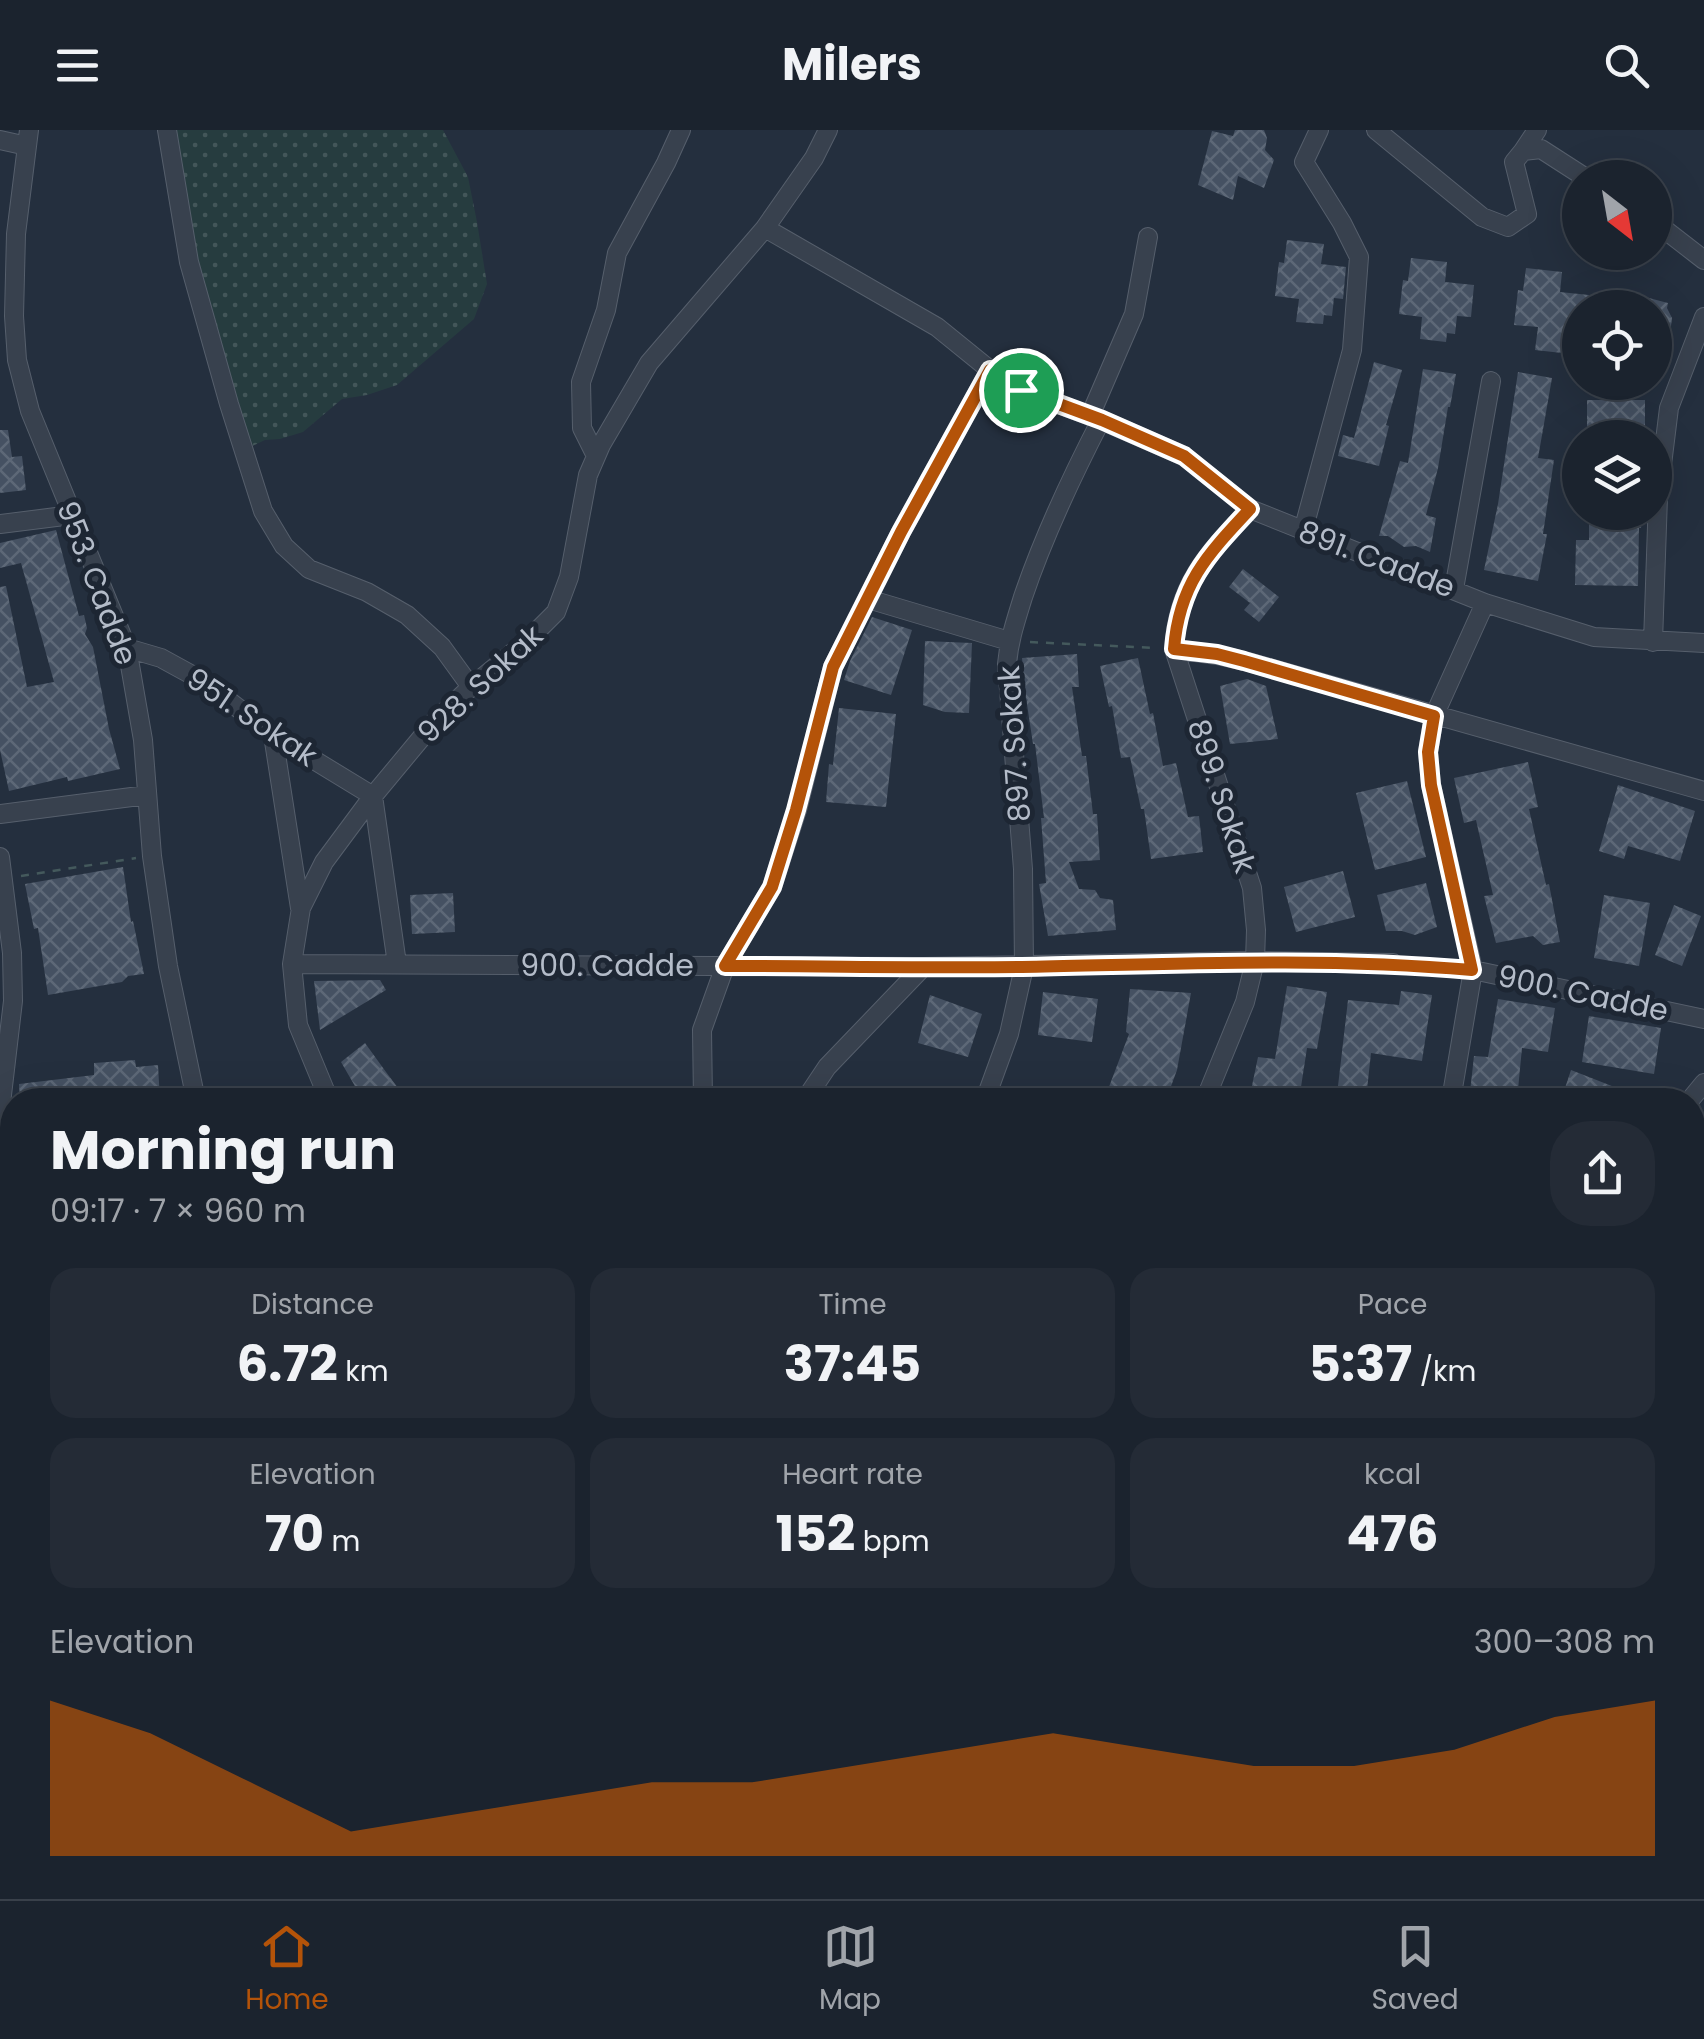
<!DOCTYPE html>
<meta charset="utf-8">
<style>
body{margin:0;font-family:Poppins,sans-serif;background:#242b36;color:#f1f3f6;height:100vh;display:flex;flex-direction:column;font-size:38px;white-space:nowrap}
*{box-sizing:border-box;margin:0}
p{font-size:32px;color:#a0a4aa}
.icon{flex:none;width:55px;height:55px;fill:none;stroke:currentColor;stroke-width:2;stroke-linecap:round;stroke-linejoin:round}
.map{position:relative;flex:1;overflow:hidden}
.side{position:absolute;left:0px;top:958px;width:1705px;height:812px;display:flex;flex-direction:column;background:#1b232e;border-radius:40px 40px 0 0;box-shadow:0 10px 40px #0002,0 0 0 2px #39404a}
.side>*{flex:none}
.needle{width:65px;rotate:149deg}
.controls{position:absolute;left:1562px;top:30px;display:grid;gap:20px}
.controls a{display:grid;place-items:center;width:110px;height:110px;border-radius:50%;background:#1b232e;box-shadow:0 10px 40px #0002,0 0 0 2px #39404a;font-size:50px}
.pin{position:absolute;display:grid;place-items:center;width:85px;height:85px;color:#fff;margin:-42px;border:5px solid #fff;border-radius:50%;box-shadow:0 2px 10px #0007}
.round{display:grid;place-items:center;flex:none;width:105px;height:105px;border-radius:40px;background:#242b36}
.head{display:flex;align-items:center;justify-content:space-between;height:170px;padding:0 50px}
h1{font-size:55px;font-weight:700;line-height:75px}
.figures{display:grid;grid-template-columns:repeat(3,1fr);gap:15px;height:170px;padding:10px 50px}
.figures div{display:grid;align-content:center;border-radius:25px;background:#242b36;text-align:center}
.figures b{font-size:50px;font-weight:700}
.figures small{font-size:28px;font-weight:400}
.figures p{font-size:28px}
.chart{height:280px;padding:20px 50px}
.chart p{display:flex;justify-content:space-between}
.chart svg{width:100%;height:180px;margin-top:10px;fill:#b45309;opacity:.7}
header{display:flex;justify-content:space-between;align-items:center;height:130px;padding:0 50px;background:#1b232e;font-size:45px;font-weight:700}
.tab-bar{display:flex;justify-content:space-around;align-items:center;height:140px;border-top:2px solid #39404a;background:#1b232e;font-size:28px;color:#a0a4aa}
.tab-bar a{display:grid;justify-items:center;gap:5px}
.tab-bar .selected{color:#b45309}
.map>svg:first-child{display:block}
.grass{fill:url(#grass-dots)}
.park{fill:#263c3f}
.building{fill:url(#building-cross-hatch)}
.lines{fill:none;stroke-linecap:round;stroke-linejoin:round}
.minor-casing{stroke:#565f6c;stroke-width:20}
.path{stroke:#44595c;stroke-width:2.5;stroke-dasharray:8 8;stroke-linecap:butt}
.minor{stroke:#38414e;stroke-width:18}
.route-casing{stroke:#fff;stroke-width:20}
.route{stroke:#b45309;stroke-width:12}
.labels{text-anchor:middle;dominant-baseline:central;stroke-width:10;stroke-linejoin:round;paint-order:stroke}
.street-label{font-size:30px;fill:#b4bcc9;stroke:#1d2633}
</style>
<header><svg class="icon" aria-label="menu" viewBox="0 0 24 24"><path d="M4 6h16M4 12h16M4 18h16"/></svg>Milers<svg class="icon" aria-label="search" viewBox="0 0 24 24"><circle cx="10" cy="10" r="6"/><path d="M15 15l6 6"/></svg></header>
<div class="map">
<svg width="1704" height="1769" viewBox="0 0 1704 1769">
<defs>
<pattern id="grass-dots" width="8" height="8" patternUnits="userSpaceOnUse" patternTransform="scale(2.5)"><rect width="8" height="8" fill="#263c3f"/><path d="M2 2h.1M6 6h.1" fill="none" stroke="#435659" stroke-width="1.8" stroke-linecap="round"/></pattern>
<pattern id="building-cross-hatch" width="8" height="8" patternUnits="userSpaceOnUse" patternTransform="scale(2.5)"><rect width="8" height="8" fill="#455162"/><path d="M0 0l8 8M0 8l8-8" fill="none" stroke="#5d6877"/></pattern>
</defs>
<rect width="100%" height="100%" fill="#242f3e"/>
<!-- grass -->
<path class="grass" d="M167,0H443L468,47L477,92L487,154L474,189L397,255L367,265L342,269L303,302L280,309L265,310L244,320L229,274Z"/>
<!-- park -->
<path class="park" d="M1351,1758H1620V1769H1352Z"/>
<!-- building -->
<path class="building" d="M1235,0H1264L1267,8L1265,20L1274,30L1264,58L1238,46L1233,70L1198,55L1212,1L1233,6Z
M1287,110L1324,114L1321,134L1346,137L1343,169L1334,168L1332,186L1324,185L1323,194L1296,192L1299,169L1275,166L1279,132L1284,133Z
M1411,128L1447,132L1445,152L1474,155L1471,187L1457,186L1455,204L1447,203L1446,212L1420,209L1422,187L1399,184L1403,150L1408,151Z
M1526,138L1562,142L1560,162L1589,165L1588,178H1580V197L1573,196L1571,215L1562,214V223L1535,220L1538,197L1514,195L1518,160L1523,161Z
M1626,162L1668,173L1667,178L1672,188L1670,204L1655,240V178H1620Z
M1374,232L1402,240L1386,295L1389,296L1379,336L1338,326L1343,305L1354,308Z
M1423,239L1456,244L1450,277H1448L1438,338L1426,385L1436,388L1430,422L1416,416L1404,417L1388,406H1379L1400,331L1408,333Z
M1518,242L1552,248L1538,328L1554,330L1543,404H1547L1538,451L1484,440L1498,374Z
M1587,270H1645V308H1587Z
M0,300H8L12,327L22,326L26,360L0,363Z
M1589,382H1642L1641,398H1639L1638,456L1575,455L1576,410H1589Z
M56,400L79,486L84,485L87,498L85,504L93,517L109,599L120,639L68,651L67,647L9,661L0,620V457L6,456L27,557L54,552L21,433L0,438V413Z
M1243,439L1279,467L1259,492L1244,480L1250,473L1229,457Z
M872,487L912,500L891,565L844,550L850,531Z
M925,511L972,513L969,583L945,582L923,575Z
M1077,524L1079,557H1072L1082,626H1086L1093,684H1097L1100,730L1069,732L1079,759L1095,760L1100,768L1113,770L1116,800L1048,806L1039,754L1046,753L1041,688H1044L1035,614H1033L1025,561L1022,528Z
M1138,528L1150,584L1153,583L1163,636L1176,633L1188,687L1199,686L1203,722L1151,729L1144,679H1141L1130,627L1121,628L1112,576L1109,577L1100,536Z
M1247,549L1266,556L1278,609L1230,614L1220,556Z
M839,578L896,584L886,677L826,672L829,634L833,635Z
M1528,632L1538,677L1529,679L1546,755L1549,754L1560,812L1543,815L1533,806L1496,813L1484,766L1493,765L1476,690L1464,693L1454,648Z
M1407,651L1426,727L1375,740L1356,663Z
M1618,655L1695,681L1680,731L1628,716L1624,729L1599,721Z
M123,737L131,792L133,791L144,844L128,846L122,852L48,865L38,798L34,799L25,754Z
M1343,741L1355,787L1296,802L1284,757Z
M1426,753L1437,797L1415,805L1402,801H1386L1377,765Z
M453,763L455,802L412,804L410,765Z
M1604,765L1650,773L1639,836L1594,828Z
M1674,775L1701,786L1682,836L1655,825Z
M380,850L386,860L320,900L314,851Z
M1287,856L1327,862L1317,919L1307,918L1299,970H1249L1258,927L1275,929Z
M1130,859L1191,863L1177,940L1166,970H1104L1129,904L1126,902Z
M1401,861L1432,865L1422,931L1371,923L1367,960L1338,956L1348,870L1399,875Z
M1043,862L1098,869L1092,912L1038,905Z
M930,865L982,884L968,927L918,913Z
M1498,869L1555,878L1548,922L1522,918L1517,970H1472L1474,962H1470L1474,926L1488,927Z
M1589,886L1661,898L1654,944L1582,932Z
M365,913L386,942L407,970H363L341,932Z
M135,930L136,937L158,935L160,970H20L19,954L94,945V933Z
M1571,940L1645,969L1644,970H1561Z"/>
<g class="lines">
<defs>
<path id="minor" d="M29,0L16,104L14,186L17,230L30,281L127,518L143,610L152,726L168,836L196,970
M167,0L189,132L229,274L263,381L284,416L309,439L367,462L407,485L442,517L471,557
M1376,0L1482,87L1508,97L1527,84L1514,32L1523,21L1541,19L1586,48
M0,10L27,16
M1523,21L1537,0
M1655,92L1704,130
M765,98L937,197L990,240L1021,260L1101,290L1184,326L1250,379L1485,473L1594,507L1704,513
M1090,286L1134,184L1148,107
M596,326L582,298L581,252L606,180L617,123L666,33L681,0
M0,394L72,385
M1303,401L1352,220L1359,127L1342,93L1304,32L1319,0
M1454,459L1491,251
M868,469L1009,511
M1653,512L1658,367L1669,278L1704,187
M127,518L161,528L203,551L273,605L373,666L397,834
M1174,519L1217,525L1245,531L1704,661
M273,605L300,778
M0,684L147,665
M0,727L12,823L13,871L0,982
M292,834L923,837L1255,831L1393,833
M1473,840L1704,889
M329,970L298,895L292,834L301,778L324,732L373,666L437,589L471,557L527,511L556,482L569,447L588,345L601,315L649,233L765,98L814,28L828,0
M703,970L702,900L725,836L772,757L797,680L833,537L901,402L990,240
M805,970L827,937L923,837
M985,970L1009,904L1024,837L1023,739L1007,534C1009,510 1016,490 1023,467C1044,405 1071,348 1101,290
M1205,970L1245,872L1255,831L1256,800L1252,758L1174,519C1178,454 1207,425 1250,379
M1451,970L1473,840L1431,655L1428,622L1434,586L1485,473
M1690,970L1704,953
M0,1017L12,1016
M1692,1179L1704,1188
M1692,1257L1704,1234
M0,1312H12
M0,1473L12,1531
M1692,1512L1704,1515
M1692,1635L1704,1587
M0,1639L12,1635
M60,1758L61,1769
M192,1758L194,1769
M333,1758L335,1769
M699,1758L708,1769
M859,1758L861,1769
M1080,1758L1099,1769
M478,1769L480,1758
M1288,1769L1298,1758"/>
</defs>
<!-- minor casing -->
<use href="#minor" class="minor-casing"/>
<!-- path -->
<path class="path" d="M1030,512L1157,518
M21,746L136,728
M1409,834L1456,838"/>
<!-- minor -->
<use href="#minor" class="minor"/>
</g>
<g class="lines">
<defs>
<path id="route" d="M990,240L1021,260L1102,290L1184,326L1250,379C1207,425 1179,454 1174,519L1217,524L1244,531L1434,586L1428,622L1431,655L1472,840C1322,827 1173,834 1022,837C923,838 824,836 725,836L772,757L796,680L833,537L901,402Z"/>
</defs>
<!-- route casing -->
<use href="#route" class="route-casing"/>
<!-- route -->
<use href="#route" class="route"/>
</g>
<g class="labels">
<!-- street labels -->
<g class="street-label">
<text transform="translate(1377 429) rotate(21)">891. Cadde</text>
<text transform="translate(97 453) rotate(69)">953. Cadde</text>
<text transform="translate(480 554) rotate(-43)">928. Sokak</text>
<text transform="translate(252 587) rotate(34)">951. Sokak</text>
<text transform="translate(1014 614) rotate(-94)">897. Sokak</text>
<text transform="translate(1222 666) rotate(72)">899. Sokak</text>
<text x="607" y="835">900. Cadde</text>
<text transform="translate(1583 863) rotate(12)">900. Cadde</text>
</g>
</g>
</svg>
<div class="controls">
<a><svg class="needle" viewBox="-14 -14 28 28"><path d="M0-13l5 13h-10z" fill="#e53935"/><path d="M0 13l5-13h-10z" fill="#a0a4aa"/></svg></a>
<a><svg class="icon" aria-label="locate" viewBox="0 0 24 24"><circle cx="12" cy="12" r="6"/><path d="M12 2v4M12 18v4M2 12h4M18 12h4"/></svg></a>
<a><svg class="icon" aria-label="layers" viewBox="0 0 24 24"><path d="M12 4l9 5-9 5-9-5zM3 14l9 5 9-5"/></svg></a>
</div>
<div class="pin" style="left:1021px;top:260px;background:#1e9e55"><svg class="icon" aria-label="arrive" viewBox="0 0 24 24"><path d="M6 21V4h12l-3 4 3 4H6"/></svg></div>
<section class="side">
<div class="head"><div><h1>Morning run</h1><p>09:17 · 7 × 960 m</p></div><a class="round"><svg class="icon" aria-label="share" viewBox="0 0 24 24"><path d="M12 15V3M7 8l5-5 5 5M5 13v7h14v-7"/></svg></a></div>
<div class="figures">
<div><p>Distance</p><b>6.72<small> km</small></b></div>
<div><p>Time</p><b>37:45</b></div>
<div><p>Pace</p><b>5:37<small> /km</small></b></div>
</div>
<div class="figures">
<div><p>Elevation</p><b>70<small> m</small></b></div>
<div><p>Heart rate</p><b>152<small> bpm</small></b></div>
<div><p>kcal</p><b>476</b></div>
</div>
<div class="chart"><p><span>Elevation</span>300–308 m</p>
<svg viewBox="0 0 160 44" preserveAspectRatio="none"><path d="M0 44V6L10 14L20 26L30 38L40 34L50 30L60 26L70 26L80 22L90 18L100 14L110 18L120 22L130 22L140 18L150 10L160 6V44z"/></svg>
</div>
</section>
</div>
<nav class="tab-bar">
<a class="selected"><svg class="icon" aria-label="home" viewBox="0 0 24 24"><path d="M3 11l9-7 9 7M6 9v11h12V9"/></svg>Home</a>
<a><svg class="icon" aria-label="map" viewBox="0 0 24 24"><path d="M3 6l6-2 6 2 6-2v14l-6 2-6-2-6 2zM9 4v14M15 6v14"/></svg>Map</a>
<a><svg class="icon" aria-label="saved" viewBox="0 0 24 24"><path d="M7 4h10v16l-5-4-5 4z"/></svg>Saved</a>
</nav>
